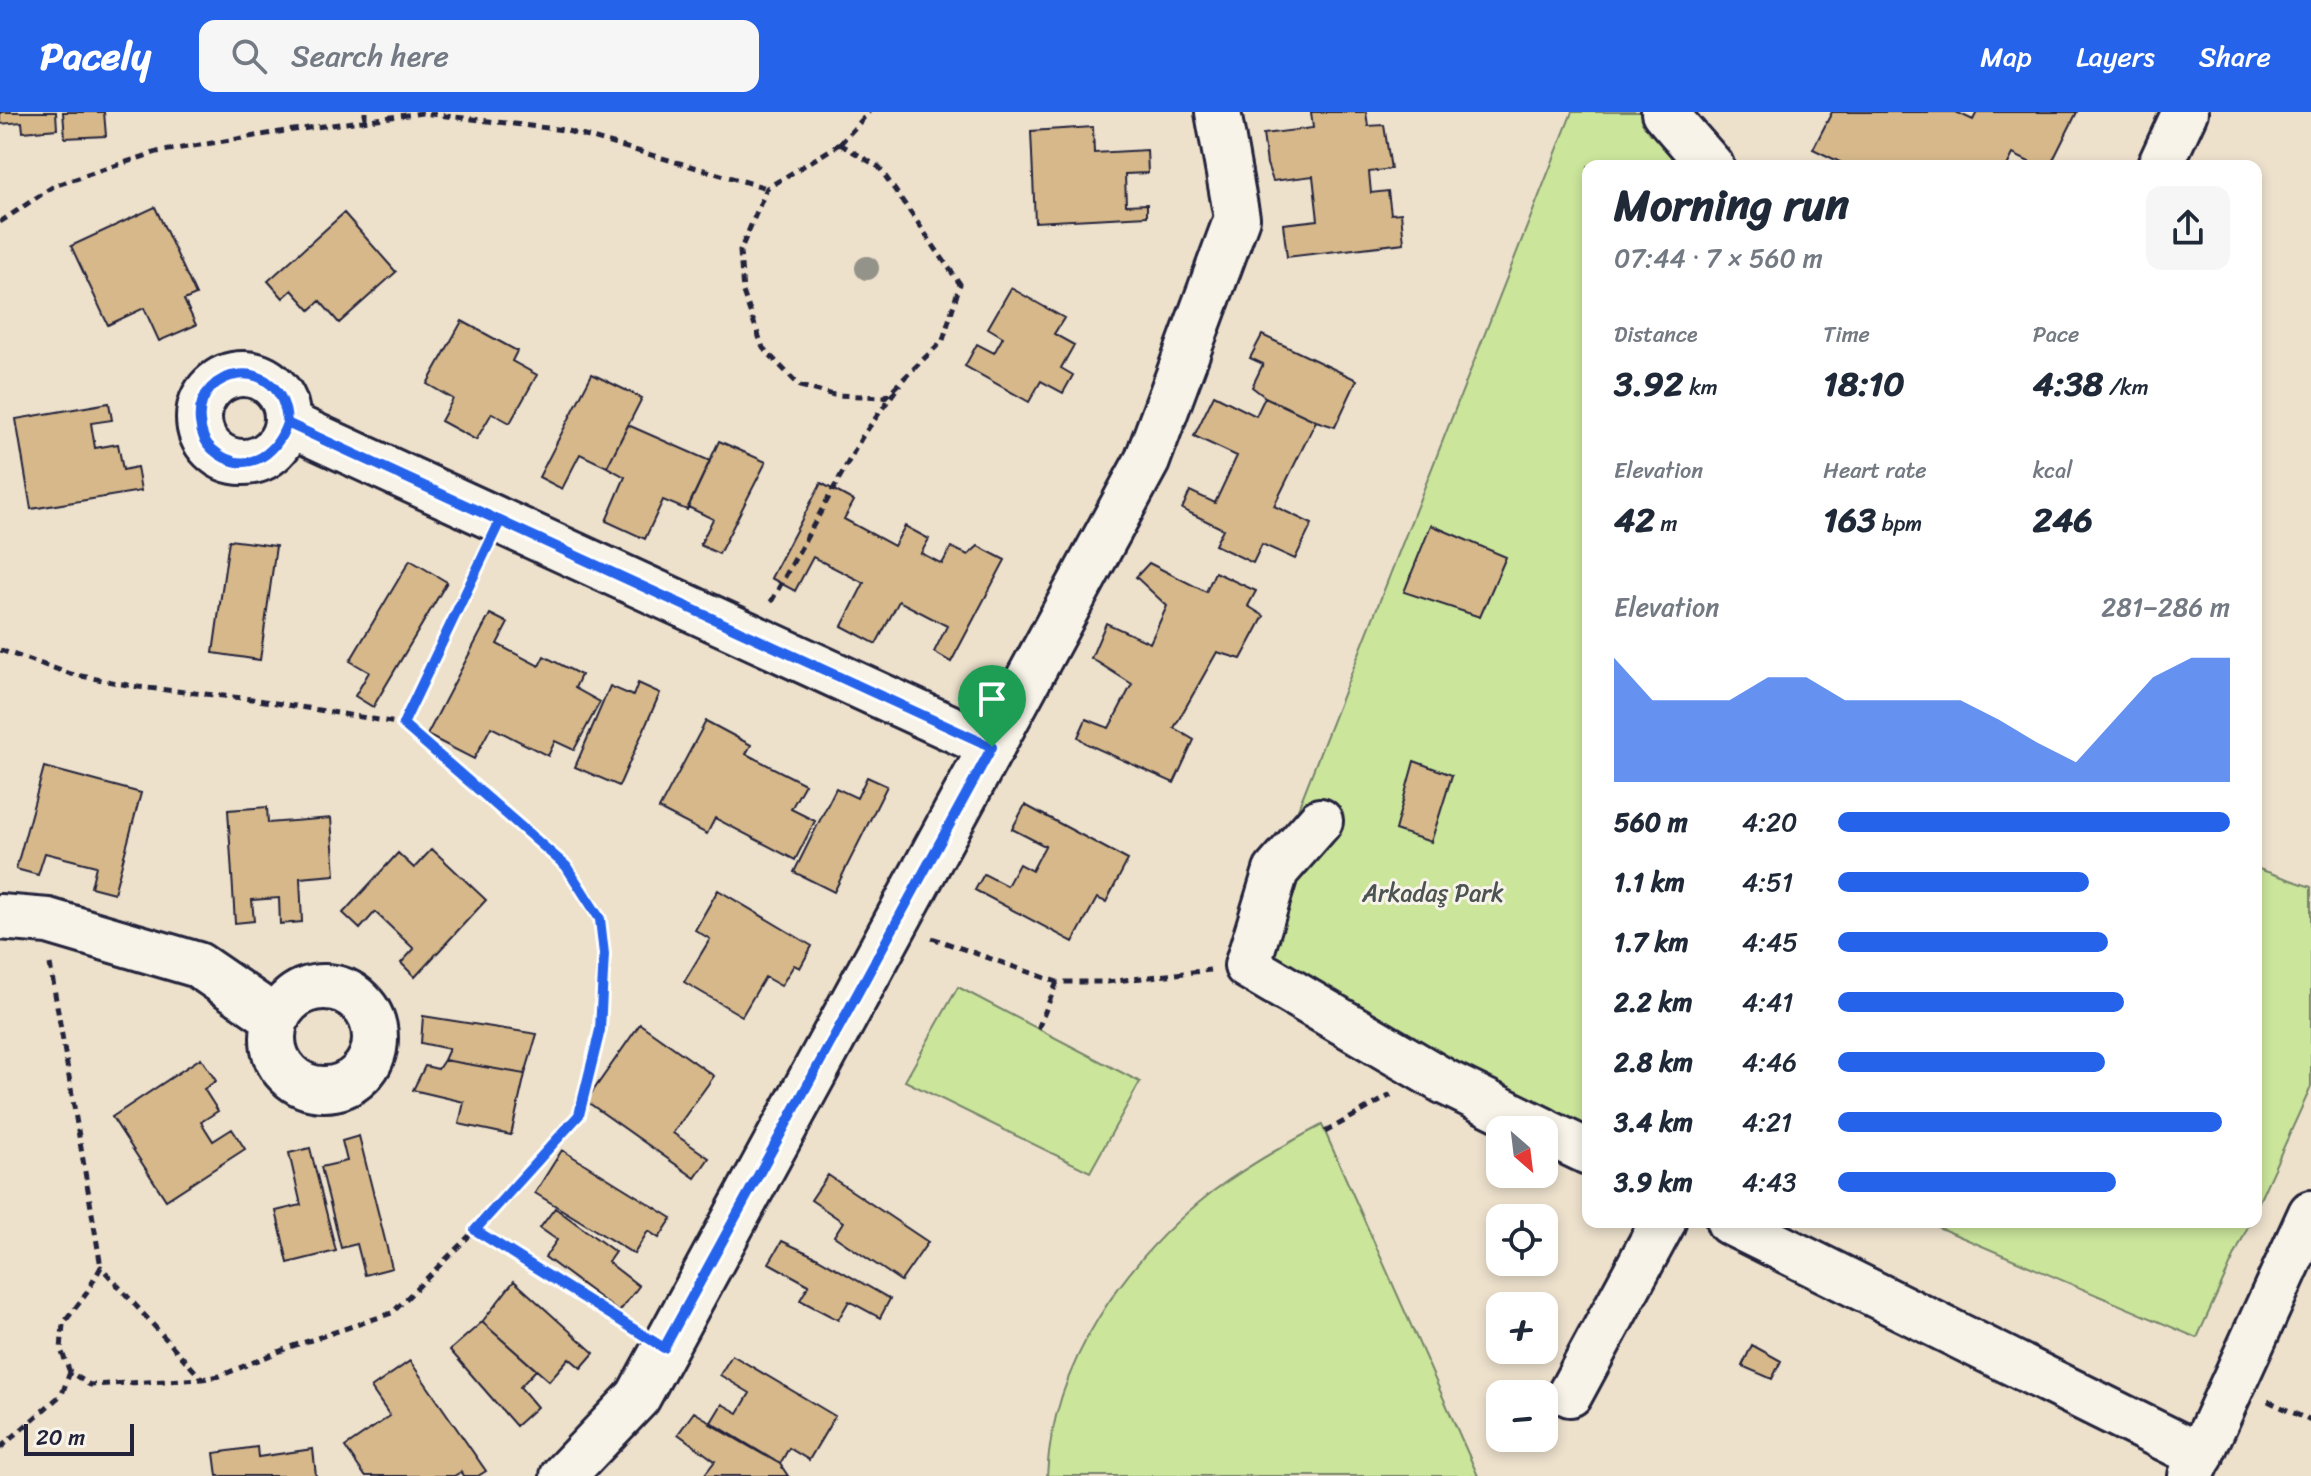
<!DOCTYPE html>
<meta charset="utf-8">
<style>
body{margin:0;font-family:Sriracha,sans-serif;background:#f6f6f7;color:#1f2937;height:100vh;display:flex;flex-direction:column;font-size:30px;white-space:nowrap}
*{box-sizing:border-box;margin:0}
p{font-size:26px;color:#747a83}
.icon{flex:none;width:44px;height:44px;fill:none;stroke:currentColor;stroke-width:2;stroke-linecap:round;stroke-linejoin:round}
.map{position:relative;flex:1;overflow:hidden}
.panel{position:absolute;left:1582px;top:48px;width:680px;height:1068px;display:flex;flex-direction:column;background:#fff;border-radius:16px;box-shadow:0 4px 12px #0003}
.panel>*{flex:none}
.needle{width:52px;rotate:152deg}
.fabs{position:absolute;left:1486px;top:1004px;display:grid;gap:16px}
.fabs a{display:grid;place-items:center;width:72px;height:72px;border-radius:16px;background:#fff;box-shadow:0 4px 12px #0003;font-size:40px}
.scale{position:absolute;left:24px;bottom:20px;width:110px;box-sizing:border-box;padding-left:8px;border:4px solid #22223b;border-top:0;font-size:22px;line-height:28px;white-space:nowrap;color:#22223b;-webkit-text-stroke:6px #f7f3e8;paint-order:stroke}
.pin{position:absolute;display:grid;place-items:center;width:68px;height:68px;color:#fff;margin:-82px -34px;border-radius:50% 50% 50% 0;rotate:-45deg;box-shadow:0 0 8px #0007}
.pin .icon{rotate:45deg}
.round{display:grid;place-items:center;flex:none;width:84px;height:84px;border-radius:16px;background:#f6f6f7}
.overview{display:flex;align-items:center;justify-content:space-between;height:136px;padding:0 32px}
h1{font-size:44px;font-weight:700;line-height:60px}
.metrics{display:grid;grid-template-columns:repeat(3,1fr);gap:12px;height:136px;padding:8px 32px}
.metrics div{display:grid;align-content:center}
.metrics b{font-size:34px;font-weight:700}
.metrics small{font-size:22px;font-weight:400}
.metrics p{font-size:22px}
.chart{height:224px;padding:16px 32px}
.chart p{display:flex;justify-content:space-between}
.chart svg{width:100%;height:144px;margin-top:8px;fill:#2563eb;opacity:.7}
ul{padding:0 32px;list-style:none;font-size:26px}
li{display:grid;grid-template-columns:128px 96px 1fr;align-items:center;height:60px}
li i{height:20px;border-radius:10px;background:#2563eb}
header{display:flex;align-items:center;gap:48px;box-sizing:border-box;height:112px;padding:0 40px;background:#2563eb;color:#fff}
header strong{font-size:38px}
nav{display:flex;gap:44px;margin-inline-start:auto;font-size:28px}
.search{width:560px;height:72px;background:#f6f6f7;display:flex;align-items:center;gap:20px;box-sizing:border-box;padding:0 28px;border-radius:16px;color:#747a83;font-size:30px}
.map>svg:first-child{display:block}
.green{fill:#cbe59b;stroke:#76846b;stroke-width:2}
.building{fill:#d6b88a;stroke:#22223b;stroke-width:2}
.lines{fill:none;stroke-linecap:round;stroke-linejoin:round}
.minor-casing{stroke:#22223b;stroke-width:50}
.path{stroke:#22223b;stroke-width:5;stroke-dasharray:8 6;stroke-linecap:butt}
.minor{stroke:#f7f3e8;stroke-width:44}
.tree{fill:#949389}
.route-casing{stroke:#fff;stroke-width:16}
.route{stroke:#2563eb;stroke-width:10}
.labels{text-anchor:middle;dominant-baseline:central;stroke-width:6;stroke-linejoin:round;paint-order:stroke}
.park-label{font-size:24px;fill:#4c5353;stroke:#f7f3e8}
</style>
<header>
<strong>Pacely</strong>
<div class="search"><svg class="icon" aria-label="search" viewBox="0 0 24 24"><circle cx="10" cy="10" r="6"/><path d="M15 15l6 6"/></svg>Search here</div>
<nav><a>Map</a><a>Layers</a><a>Share</a></nav>
</header>
<div class="map">
<svg width="2311" height="1364" viewBox="0 0 2311 1364">
<rect width="100%" height="100%" fill="#ede1cc"/>
<filter id="ink" filterUnits="userSpaceOnUse"><feTurbulence type="fractalNoise" baseFrequency=".0125" numOctaves="2"/><feDisplacementMap in="SourceGraphic" scale="16" xChannelSelector="R" yChannelSelector="G"/><feConvolveMatrix kernelMatrix="1 2 1 2 8 2 1 2 1" color-interpolation-filters="sRGB"/></filter>
<g filter="url(#ink)">
<!-- green -->
<path class="green" d="M1572,0H1661L1706,54H1588V1040L1247,854L1248,824Z
M2256,756L2311,775V975L2256,1096Z
M958,875L1140,970L1090,1060L905,969Z
M1322,1013L1478,1364H1047C1052,1252 1125,1148 1212,1080C1247,1054 1284,1033 1322,1013Z
M1926,1110H2250L2197,1226Z"/>
<!-- building -->
<path class="building" d="M0,0H56L57,17L23,20L22,10L0,12Z
M63,0H104L106,24L65,26Z
M1311,0H1366L1368,14L1384,13L1391,57L1369,60L1371,81L1388,79L1391,102L1401,101L1404,131L1287,145L1283,112L1318,108L1313,64L1273,69L1267,52L1263,22L1313,16Z
M1832,0H1956L1973,8L1977,0H2077L2050,54H2037L2013,42L2007,54H1848L1813,37Z
M1093,15L1094,41L1147,38L1148,61L1125,62L1126,93L1147,92V104L1035,110L1031,19Z
M155,95L196,183L184,188L196,213L159,229L144,196L108,213L71,134Z
M344,101L396,160L339,211L320,189L310,198L292,178L283,186L268,169Z
M1011,176L1064,206L1054,222L1074,233L1061,256L1073,263L1063,281L1041,269L1029,290L965,254L977,232L994,241L1003,225L988,216Z
M462,209L517,239L512,249L537,263L510,311L492,301L476,328L441,309L453,287L427,272Z
M1262,223L1357,268L1335,315L1316,309L1265,285L1252,275L1263,252L1250,246Z
M592,262L642,286L607,355L580,342L562,377L539,365Z
M1214,283L1256,304L1265,285L1316,309L1274,394L1312,412L1295,447L1262,432L1253,451L1215,433L1223,417L1182,397L1190,379L1215,391L1237,344L1194,324Z
M109,291L112,308L91,311L95,336L118,332L123,358L137,355L141,379L31,397L16,307Z
M628,313L710,349L687,398L663,388L645,427L606,409L625,365L607,355Z
M719,329L766,350L719,442L700,433L713,407L688,395Z
M821,371L854,389L844,407L894,434L905,414L929,427L921,441L942,452L951,435L968,443L978,434L1005,448L951,550L934,540L947,514L899,489L876,532L842,514L864,471L813,445L795,479L771,466Z
M1431,413L1506,445L1480,505L1404,480Z
M229,428L276,434L260,548L213,541Z
M410,448L447,470L373,595L355,584L369,560L350,549Z
M1149,451L1206,480L1215,460L1256,479L1248,494L1264,504L1241,547L1217,540L1174,616L1194,628L1174,671L1087,632L1078,625L1086,607L1109,616L1132,572L1091,546L1106,511L1150,531L1167,494L1136,465Z
M490,502L508,511L497,532L539,554L544,544L581,563L575,576L600,590L574,638L555,629L548,644L491,615L474,647L427,623Z
M638,571L660,581L619,674L575,655L610,574L633,584Z
M706,609L751,633L746,642L805,672L791,697L815,709L795,748L715,706L707,722L659,697Z
M1414,649L1452,663L1431,730L1395,718Z
M44,655L141,681L114,781L91,775L96,754L45,741L38,763L16,757Z
M867,665L887,674L834,780L794,760L836,676L857,686Z
M1025,693L1128,748L1106,790L1097,786L1073,830L975,778L984,762L1007,774L1019,752L1032,759L1045,734L1012,717Z
M267,695L268,711L331,706L335,763L300,766L302,810L280,812L279,786L252,788L254,809L235,811L228,698Z
M432,737L486,788L415,865L401,851L414,837L375,800L360,817L343,801L398,741L414,756Z
M718,778L812,834L800,856L794,853L781,874L765,865L742,904L684,870L710,827L695,818Z
M423,904L537,922L525,962L444,948L449,937L421,931Z
M640,912L714,964L673,1021L709,1046L695,1066L586,989Z
M201,946L216,969L204,977L218,999L201,1010L213,1029L232,1017L245,1037L166,1088L112,1005Z
M444,948L525,962L511,1023L459,1012L464,990L413,978L425,954L438,957Z
M359,1024L392,1156L365,1163L357,1132L341,1136L321,1055L347,1049L342,1029Z
M310,1036L336,1139L288,1151L276,1099L301,1093L289,1041Z
M562,1038L672,1106L659,1126L648,1119L634,1142L535,1081Z
M828,1063L928,1130L901,1169L834,1124L843,1110L811,1088Z
M555,1096L615,1140L608,1150L639,1174L619,1200L545,1145L557,1128L540,1116Z
M782,1129L818,1146L890,1187L880,1206L849,1189L838,1208L800,1188L809,1173L769,1151Z
M514,1169L594,1241L581,1256L569,1246L549,1269L482,1210Z
M482,1210L536,1258L520,1275L537,1295L516,1314L450,1238Z
M1752,1233L1781,1249L1772,1267L1742,1254Z
M732,1243L835,1304L809,1348L789,1336L780,1352L710,1312L722,1292L738,1301L750,1281L720,1263Z
M410,1249L486,1359L478,1364H463L461,1360L454,1364H365L345,1335L390,1304L371,1276Z
M694,1300L780,1352L788,1364H708L705,1362L715,1349L678,1322Z
M257,1335L258,1345L313,1337L316,1364H217L214,1341Z"/>
<g class="lines">
<defs>
<path id="minor" d="M1664,0L1711,54
M2160,54L2185,0
M199 306a44 44 0 1 1 88 0a44 44 0 1 1-88 0Z
M287,311L992,635
M1320,709L1276,759L1247,854L1445,970L1543,1018
M0,805L48,809L198,853L275,906
M273 926a51 51 0 1 1 102 0a51 51 0 1 1-102 0Z
M1544,1019L1588,1040
M1729,1110L2201,1344
M1570,1282L1663,1110
M563,1364L638,1285L1147,349L1237,106L1218,0
M2191,1364L2311,1101"/>
</defs>
<!-- minor casing -->
<use href="#minor" class="minor-casing"/>
<!-- path -->
<path class="path" d="M365,0V8
M840,32L879,55L960,172L943,228L885,285L834,283L800,274L763,236L743,180L740,139L767,76Z
M840,32L869,0
M0,110L54,74L157,40L286,19L422,1L564,18L767,76
M771,490L862,325L900,272
M0,538L71,562L138,575L252,587L403,612L566,754L600,807L604,842L600,918L579,1003L475,1118L392,1201L290,1235L220,1264L202,1267L90,1273L70,1260L61,1238L63,1212L86,1182L101,1155L202,1267
M403,612L484,444
M932,826L1057,870H1107L1210,858
M50,852L101,1155
M1038,917L1057,870
M1325,1020L1391,983
M475,1118L633,1217
M2268,1289L2311,1309
M0,1336L62,1282L70,1260"/>
<!-- minor -->
<use href="#minor" class="minor"/>
</g>
<!-- trees -->
<circle class="tree" cx="867" cy="156" r="12"/>
</g>
<g class="lines" filter="url(#ink)">
<defs>
<path id="route" d="M992,635C757,527 522,419 287,311C283,239 194,254 200,310C201,320 204,330 212,337C243,365 276,345 287,311L500,409L403,612L566,754L600,807L604,842L600,918L579,1003L475,1118L664,1236L992,635"/>
</defs>
<!-- route casing -->
<use href="#route" class="route-casing"/>
<!-- route -->
<use href="#route" class="route"/>
</g>
<g class="labels">
<!-- park labels -->
<g class="park-label">
<text x="1433" y="781">Arkadaş Park</text>
</g>
</g>
</svg>
<div class="fabs">
<a><svg class="needle" viewBox="-14 -14 28 28"><path d="M0-13l5 13h-10z" fill="#e53935"/><path d="M0 13l5-13h-10z" fill="#747a83"/></svg></a>
<a><svg class="icon" aria-label="locate" viewBox="0 0 24 24"><circle cx="12" cy="12" r="6"/><path d="M12 2v4M12 18v4M2 12h4M18 12h4"/></svg></a>
<a>+</a>
<a>−</a>
</div>
<div class="scale">20 m</div>
<div class="pin" style="left:992px;top:635px;background:#1e9e55"><svg class="icon" aria-label="arrive" viewBox="0 0 24 24"><path d="M6 21V4h12l-3 4 3 4H6"/></svg></div>
<section class="panel">
<div class="overview"><div><h1>Morning run</h1><p>07:44 · 7 × 560 m</p></div><a class="round"><svg class="icon" aria-label="share" viewBox="0 0 24 24"><path d="M12 15V3M7 8l5-5 5 5M5 13v7h14v-7"/></svg></a></div>
<div class="metrics">
<div><p>Distance</p><b>3.92<small> km</small></b></div>
<div><p>Time</p><b>18:10</b></div>
<div><p>Pace</p><b>4:38<small> /km</small></b></div>
</div>
<div class="metrics">
<div><p>Elevation</p><b>42<small> m</small></b></div>
<div><p>Heart rate</p><b>163<small> bpm</small></b></div>
<div><p>kcal</p><b>246</b></div>
</div>
<div class="chart"><p><span>Elevation</span>281–286 m</p>
<svg viewBox="0 0 160 44" preserveAspectRatio="none"><path d="M0 44V6L10 19L20 19L30 19L40 12L50 12L60 19L70 19L80 19L90 19L100 25L110 32L120 38L130 25L140 12L150 6L160 6V44z"/></svg>
</div>
<ul>
<li><b>560 m</b>4:20<i style="width:100%"></i></li>
<li><b>1.1 km</b>4:51<i style="width:64%"></i></li>
<li><b>1.7 km</b>4:45<i style="width:69%"></i></li>
<li><b>2.2 km</b>4:41<i style="width:73%"></i></li>
<li><b>2.8 km</b>4:46<i style="width:68%"></i></li>
<li><b>3.4 km</b>4:21<i style="width:98%"></i></li>
<li><b>3.9 km</b>4:43<i style="width:71%"></i></li>
</ul>
</section>
</div>
